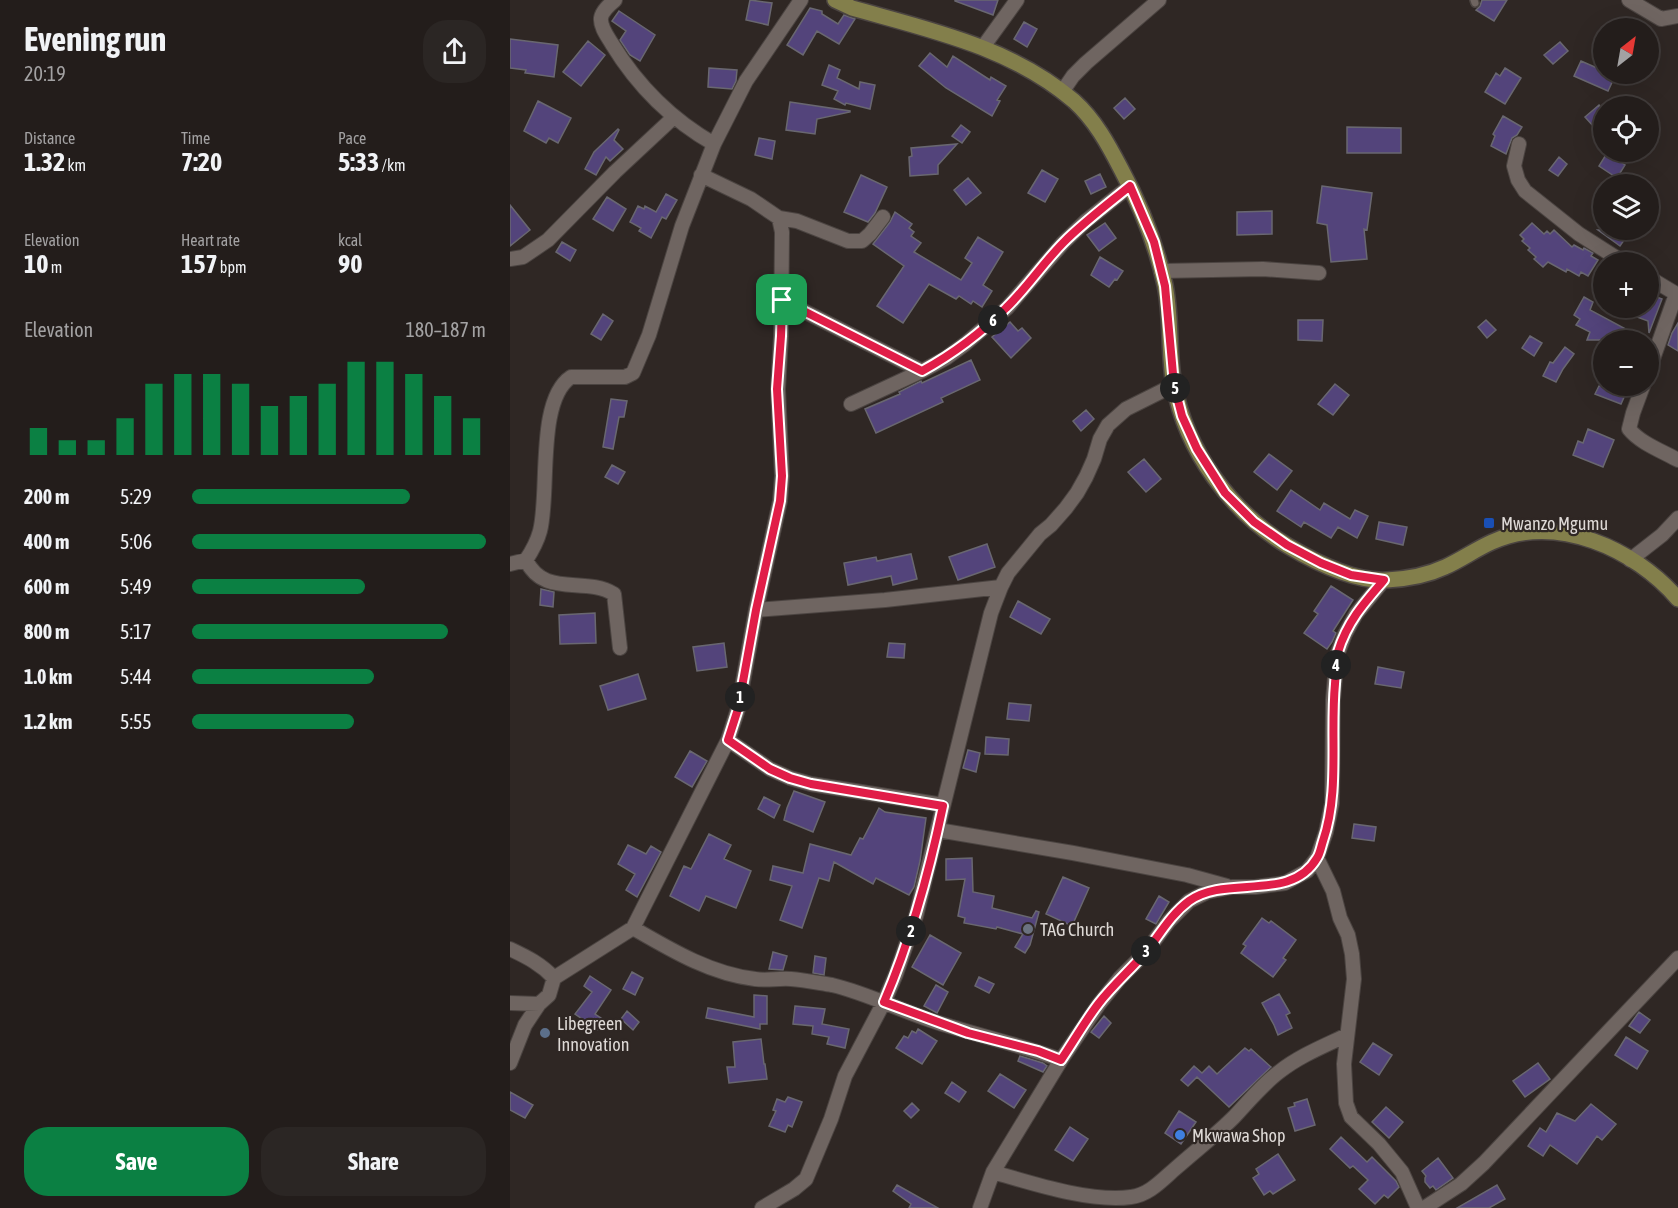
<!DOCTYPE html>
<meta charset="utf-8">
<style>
body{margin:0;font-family:"Asap Condensed",sans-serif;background:#2b2624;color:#f1f3f6;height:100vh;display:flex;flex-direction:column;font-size:22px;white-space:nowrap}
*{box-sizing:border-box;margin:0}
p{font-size:20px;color:#a3a2a3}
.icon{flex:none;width:33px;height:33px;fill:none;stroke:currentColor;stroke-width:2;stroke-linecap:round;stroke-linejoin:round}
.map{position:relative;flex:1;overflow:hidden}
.side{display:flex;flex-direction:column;background:#231d1b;width:510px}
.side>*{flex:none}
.needle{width:39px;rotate:31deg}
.buttons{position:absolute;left:1083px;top:18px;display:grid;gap:12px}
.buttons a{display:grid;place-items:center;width:66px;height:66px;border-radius:50%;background:#231d1b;box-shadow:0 6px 24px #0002,0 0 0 2px #403b3a;font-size:30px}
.pin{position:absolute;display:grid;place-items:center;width:51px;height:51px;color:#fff;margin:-26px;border-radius:12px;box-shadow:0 3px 9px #0006}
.km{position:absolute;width:30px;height:30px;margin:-15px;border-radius:50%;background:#222;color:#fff;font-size:16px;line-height:30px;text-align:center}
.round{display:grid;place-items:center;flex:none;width:63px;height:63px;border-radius:24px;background:#2b2624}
.overview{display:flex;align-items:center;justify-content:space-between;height:102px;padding:0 24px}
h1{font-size:33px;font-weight:700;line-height:45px}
.metrics{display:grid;grid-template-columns:repeat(3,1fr);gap:9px;height:102px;padding:6px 24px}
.metrics div{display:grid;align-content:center}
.metrics b{font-size:26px;font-weight:700}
.metrics small{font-size:16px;font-weight:400}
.metrics p{font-size:16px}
.chart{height:168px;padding:12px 24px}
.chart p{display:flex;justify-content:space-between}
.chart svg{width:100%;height:108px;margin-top:6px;stroke:#0b8043;stroke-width:6}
.primary-button{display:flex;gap:12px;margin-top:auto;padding:12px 24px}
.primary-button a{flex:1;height:69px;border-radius:24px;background:#0b8043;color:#fff;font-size:24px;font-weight:700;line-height:69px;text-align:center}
.primary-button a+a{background:#2b2624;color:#f1f3f6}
ul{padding:0 24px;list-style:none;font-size:20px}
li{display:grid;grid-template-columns:96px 72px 1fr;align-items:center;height:45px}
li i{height:15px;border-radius:8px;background:#0b8043}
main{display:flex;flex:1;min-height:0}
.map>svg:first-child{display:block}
.building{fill:#53447b;stroke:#696770;stroke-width:1.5}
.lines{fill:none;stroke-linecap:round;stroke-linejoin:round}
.lane-casing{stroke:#4b4441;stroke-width:10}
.street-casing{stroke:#4b4441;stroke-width:16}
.secondary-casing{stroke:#4b4441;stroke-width:18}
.lane{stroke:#6f6561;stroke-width:7}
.street{stroke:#6f6561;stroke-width:14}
.secondary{stroke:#837f4b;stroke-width:15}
.route-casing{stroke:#fff;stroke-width:12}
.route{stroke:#e11d48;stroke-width:8}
.transit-dot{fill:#1a4fb4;stroke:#2f2724;stroke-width:2}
.worship-dot{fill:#6b7280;stroke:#2f2724;stroke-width:2}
.service-dot{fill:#5c6f8a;stroke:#2f2724;stroke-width:2}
.shop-dot{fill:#3f7fe0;stroke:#2f2724;stroke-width:2}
.labels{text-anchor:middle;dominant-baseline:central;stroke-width:4.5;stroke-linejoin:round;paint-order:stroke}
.poi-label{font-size:18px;fill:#ded9d6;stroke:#2f2724;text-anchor:start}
</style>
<main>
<section class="side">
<div class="overview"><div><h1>Evening run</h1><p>20:19</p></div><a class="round"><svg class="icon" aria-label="share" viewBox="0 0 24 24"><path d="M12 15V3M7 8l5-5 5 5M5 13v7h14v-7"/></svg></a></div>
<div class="metrics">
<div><p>Distance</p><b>1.32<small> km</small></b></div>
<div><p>Time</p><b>7:20</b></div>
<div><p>Pace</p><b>5:33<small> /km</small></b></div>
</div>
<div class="metrics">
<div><p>Elevation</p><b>10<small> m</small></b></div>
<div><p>Heart rate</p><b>157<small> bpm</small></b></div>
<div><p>kcal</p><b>90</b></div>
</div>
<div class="chart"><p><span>Elevation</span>180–187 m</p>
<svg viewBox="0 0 160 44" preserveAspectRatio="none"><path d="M5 44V33M15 44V38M25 44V38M35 44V29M45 44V15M55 44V11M65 44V11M75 44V15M85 44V24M95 44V20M105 44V15M115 44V6M125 44V6M135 44V11M145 44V20M155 44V29"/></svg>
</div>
<ul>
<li><b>200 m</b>5:29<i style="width:74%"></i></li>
<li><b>400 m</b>5:06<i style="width:100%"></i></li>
<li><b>600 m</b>5:49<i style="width:59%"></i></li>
<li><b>800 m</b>5:17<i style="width:87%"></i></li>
<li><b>1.0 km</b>5:44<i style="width:62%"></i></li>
<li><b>1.2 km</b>5:55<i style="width:55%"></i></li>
</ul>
<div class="primary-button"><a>Save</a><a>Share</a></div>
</section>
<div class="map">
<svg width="1168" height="1208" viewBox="0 0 1168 1208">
<rect width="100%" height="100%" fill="#2f2724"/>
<!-- building -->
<path class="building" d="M240,0L262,3L258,25L236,20Z
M445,0H488L483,15L445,1Z
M972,0H997L984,21L966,10L970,6Z
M300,8L312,11V14L328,24L334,15L345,19L329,44L307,31L293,55L277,45Z
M109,11L145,35L130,61L120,55L110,40L116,31L102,21Z
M514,22L527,29L517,47L504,39Z
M0,39L48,45L44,77L15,73L16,70L0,68Z
M78,41L95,55L71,86L53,72Z
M1050,42L1058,51L1043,64L1034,55Z
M420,53L437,67L443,56L480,80L481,77L496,86L487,100L490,101L482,116L436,88L409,66Z
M1071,61L1094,71V74H1099L1105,76L1098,91L1064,76Z
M319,65L330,70L327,78L349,89L350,82L365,85L360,109L336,103L335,105L324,99L328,91L312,85Z
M199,68L227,70L226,81L222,89L198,87Z
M995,68L1011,78L995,104L975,92L986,73L990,76Z
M615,98L625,109L614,119L604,108Z
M28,101L61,118L48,143L39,138L36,143L14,131Z
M280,102L340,111V112L307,119L305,134L276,130Z
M1089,105L1094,111V118L1084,127L1075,117Z
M993,116L1012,127L1007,135L1002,138L996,154L981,146L985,136L983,134Z
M451,125L460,132L452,143L442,136Z
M837,127L891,128V153H837Z
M108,129L109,130L104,140L113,149L100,161L96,157L86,175L75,169L84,152Z
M249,138L265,141L262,159L245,155Z
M447,144L428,165V174L400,176L399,157L402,156L401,148Z
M1097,153L1115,165L1107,178L1089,166Z
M1049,157L1057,164L1048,176L1039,170Z
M532,170L548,179L535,202L518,193Z
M590,174L596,187L581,194L575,181Z
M351,175L377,187L365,213L358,222L334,212Z
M458,178L471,193L456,205L444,190Z
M812,186L862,193L857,230L854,229L857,259L821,262L817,225L807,223Z
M156,194L167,200L156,219L152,217L141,238L129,231L131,228L120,222L128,206L134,209L135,206L146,212Z
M97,197L116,209L103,231L83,219Z
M0,205L20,230L0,246Z
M762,211V234L727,235V212Z
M385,212L402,224L399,228L404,232L401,236L411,243L404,252L451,280L462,263L455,258L468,237L493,252L473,285L482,291L472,307L463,301L461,304L449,296L446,299L419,284L393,323L367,306L394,266L363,244L380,222Z
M595,223L606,238L589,251L577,235Z
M1022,223L1034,234L1037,231L1040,234L1044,230L1062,247L1064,245L1073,250L1074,248L1083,253L1081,256L1088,260L1078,276L1071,272L1069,276L1057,269L1056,272L1038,262L1033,267L1024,259L1026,257L1018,250L1020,248L1012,241L1014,239L1010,235Z
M1088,230H1121L1110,246Z
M52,242L66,250L60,261L46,252Z
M590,257L613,271L607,280L605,279L599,287L581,275Z
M1138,294L1152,299L1139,333L1138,321L1106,309L1138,308Z
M1074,297L1083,302L1080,310L1136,340H1077L1080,332L1066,325L1070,319L1064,315Z
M93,314L103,321L91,340L81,334Z
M788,320H813L812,341L788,340Z
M976,320L986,330L977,338L968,327Z
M500,322L508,331L512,328L521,338L501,358L482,337Z
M1168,323V351L1158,345L1162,333Z
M1020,336L1032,343L1024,356L1012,348Z
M1055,347L1064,354L1053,369L1046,382L1033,376L1040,362L1043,363Z
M461,360L470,380L431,398L433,402L366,433L355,409L390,394L389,392L411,381L412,383Z
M825,384L839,395L823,415L808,404Z
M1089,386H1119L1111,404L1085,394Z
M101,399L117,401L114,417H109L103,449L93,447Z
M576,410L584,419L571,431L563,421Z
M1078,429L1104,440L1093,467L1063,455L1068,441L1073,443Z
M759,454L782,471L767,490L744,472Z
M634,459L651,479L636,492L618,472Z
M102,465L115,472L108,484L95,477Z
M781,490L810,510L814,503L840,519L845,510L858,516L847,538L828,527L821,538L794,522L791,527L767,511Z
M869,522L897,527L893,545L866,539Z
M477,544L485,567L448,580L439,557Z
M401,554L407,579L383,585L381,576L338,585L334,563L366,557L367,561Z
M821,586L843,600L823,631L826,633L822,642L817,649L794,633L808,614L804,611Z
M31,589L44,592L43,607L30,605Z
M508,601L540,619L531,634L500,617Z
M85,613L86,643L50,644L49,615Z
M214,643L217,667L187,671L183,647Z
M379,643L395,644L394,658L377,657Z
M868,667L894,672L891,688L865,684Z
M128,674L136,699L98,710L90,686Z
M499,703L521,705L519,721L497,719Z
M476,737L499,739L498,755L475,754Z
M458,750L470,753L466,772L453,768Z
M180,751L197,761L182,787L165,777Z
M284,791L315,802L303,832L274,820L277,808Z
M254,797L270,805L264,818L248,809Z
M369,808L375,812L416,818L410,861L404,887L399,895L366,878L363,884L324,862L319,881L309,878L292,928L270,920L282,886L260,880L263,866L293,873L300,844L341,855L350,838L353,839Z
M844,824L866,827L864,841L842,838Z
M199,834L221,845L214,859L241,871L226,908L196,896L189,911L160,896L174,866L181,869Z
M118,845L136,854L141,846L151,852L127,897L116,890L125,874L108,864Z
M462,858L463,892L484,896L482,908L522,918L526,911L529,912L520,945L515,953L505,947L513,934L487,927L486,929L454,923L455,918L448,916L455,879L436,880V859Z
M553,877L579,888L562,926L536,914Z
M649,896L659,902L646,924L636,919Z
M752,918L759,923L761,921L786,940L773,958L776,960L763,977L731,953L736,946L733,944Z
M420,935L451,953L433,985L402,967Z
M263,952L277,956L273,970L259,969Z
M305,956L316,958L314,975L303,973Z
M122,972L133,978L125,995L113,989Z
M80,976L101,990L85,1014L94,1020L88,1030L65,1014L82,992L74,986Z
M469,977L484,984L479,993L465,986Z
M426,985L438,992L427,1013L414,1006Z
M769,994L780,1013L776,1015L782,1028L768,1035L764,1025L752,1003Z
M244,995L257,996V1024H250V1029L196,1018L198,1008L244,1017Z
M285,1006L315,1009L312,1024L339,1029L335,1048L317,1044L319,1037L302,1034L303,1026L283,1024Z
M117,1011L129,1022L123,1030L111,1019Z
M1129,1012L1140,1020L1130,1033L1119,1026Z
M594,1016L601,1023L589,1038L581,1032Z
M408,1029L427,1041L412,1064L386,1048L394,1036L398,1038L402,1031L406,1033Z
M1116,1037L1138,1051L1127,1069L1105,1055Z
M251,1039L254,1064H255L257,1079L219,1083L217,1067H225L223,1042Z
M863,1043L882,1055L869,1075L850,1062Z
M735,1048L739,1051L741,1049L761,1067L719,1107L687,1077L678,1086L671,1080L684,1066L692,1073L699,1066L707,1074Z
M510,1056L533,1063L537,1066L533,1072L508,1061Z
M1028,1063L1040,1079L1015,1097L1003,1081Z
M490,1074L516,1090L504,1108L478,1091Z
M442,1082L456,1092L449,1102L435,1093Z
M0,1092L23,1105L15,1118L0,1110Z
M278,1097L292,1102L282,1127L278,1125L275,1132L259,1126L266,1111L263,1110L267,1099L275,1102Z
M797,1099L805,1125L785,1131L778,1108L785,1106L784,1103Z
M402,1103L409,1110L401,1118L394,1111Z
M1081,1104L1106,1124L1092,1140L1087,1136L1067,1164L1040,1145L1033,1156L1018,1146L1030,1128L1036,1132L1047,1113L1065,1121Z
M876,1107L893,1122L879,1138L862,1122Z
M669,1111L686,1122L671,1144L655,1133Z
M560,1127L578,1139L563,1161L545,1150Z
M831,1137L857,1162L862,1157L886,1181L889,1187L878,1198L874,1195L865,1204L849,1189L858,1180L843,1166L840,1168L820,1149Z
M768,1154L785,1180L763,1194L760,1191L754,1195L743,1178L749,1174L746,1169Z
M928,1158L943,1178L926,1190L923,1186L920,1188L915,1182V1178L916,1176L912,1171Z
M387,1185L428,1208H399L401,1204L383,1191Z
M987,1185L995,1199L979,1208H947Z"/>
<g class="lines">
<defs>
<path id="lane" d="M964,0L965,3"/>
<path id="street" d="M105,0C99,5 92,11 91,18C90,27 98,37 102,44C127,85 162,120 204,144
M1119,0L1151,19L1168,16
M473,47L507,0
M552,92L563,76L576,63L649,0
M1009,144L1004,166L1008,180L1015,191L1069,234L1113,262
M269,218L287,221L338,241H352L360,234L373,217
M0,259L13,257L38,240L105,172L164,117
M651,271L753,269L809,273
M1138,277L1168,295
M272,300L412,371
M1138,373L1166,294
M1133,386L1123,413L1119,429C1130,443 1152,451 1168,460
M341,404L412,371L436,358L455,344L497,308L553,243L576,221L620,186
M16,560C34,598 74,576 104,594L110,648
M1120,560L1152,535L1168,518
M0,564L16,560C22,551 27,542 30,531C40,493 26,400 61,377H115L123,373L139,335L172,226L204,144L236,81L291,0
M246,610L375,600L491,587
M218,740L260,769L280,778L301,784L433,805
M428,830L563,853L677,875L717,886
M807,858L823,891L830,918L838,935L842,954L844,979L834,1064L836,1103L841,1117L869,1144L892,1172L908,1208
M123,928C161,950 201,974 245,979C256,981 269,978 281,979C294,980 309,983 322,985C356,993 387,1009 420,1020C464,1035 509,1044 551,1060
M0,949C17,957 31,964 44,978
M0,1003L29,1004
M0,1063L15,1025L29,1004L39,995L44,978L123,928L218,740L228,709L246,610L270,501L272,476L268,389L271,336L272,232L269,218L241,199L191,175
M483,1172C521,1183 582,1203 621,1197C639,1195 652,1180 666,1168C685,1151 706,1135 724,1117C739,1101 752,1085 769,1072C789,1056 814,1046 837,1035
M252,1208L284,1189L296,1179L321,1119L335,1076L374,1002L386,974L406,916L481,613L491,587L498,573L530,534L541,525L556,508L567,493L576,477L584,459L590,439L598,425L616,409L664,385
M470,1208L483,1172L551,1060L589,1004L610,978L635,953L659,921L679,901L697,892L722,887H745L775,883L797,871L807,858L816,832L822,803L823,700L827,655L835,634L846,614L874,580
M914,1208L951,1184L974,1163L1168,958"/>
<path id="secondary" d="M325,0L342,8C420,30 501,47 564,101C585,120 598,144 611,169C631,206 646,244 655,285C662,318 658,353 664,385C676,451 721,512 778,546C805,562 845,582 877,580C896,579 918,575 935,567C951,560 966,549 982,542C1047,513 1125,549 1168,599"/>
</defs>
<!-- lane casing -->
<use href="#lane" class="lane-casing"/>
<!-- street casing -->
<use href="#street" class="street-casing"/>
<!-- secondary casing -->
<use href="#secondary" class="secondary-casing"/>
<!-- lane -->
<use href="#lane" class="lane"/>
<!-- street -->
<use href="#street" class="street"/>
<!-- secondary -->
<use href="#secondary" class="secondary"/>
</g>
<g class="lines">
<defs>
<path id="route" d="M620,186L644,242L655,286L664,385L672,416L687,449L715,493L744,522L777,545L811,563L841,575L874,580C854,603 837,622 828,652C825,662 826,673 825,684C820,736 830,791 813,841C811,847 810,854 807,858C781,903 716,874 679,901C660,915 649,936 635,953C620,970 603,985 589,1003C575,1021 564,1041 551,1060L528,1051L458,1033L374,1002C401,939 419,873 433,806L301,784L280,778L260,769L218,740L228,709L246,610L270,501L272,476L267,389L271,336L272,300L412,371C443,354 471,333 496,308C517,288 533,263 554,242C574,222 598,204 620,186Z"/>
</defs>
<!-- route casing -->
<use href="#route" class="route-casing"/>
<!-- route -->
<use href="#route" class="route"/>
</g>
<!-- markers -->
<rect class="transit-dot" x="973" y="517" width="12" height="12" rx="3"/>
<circle class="worship-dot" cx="518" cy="929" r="6"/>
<circle class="service-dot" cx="35" cy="1033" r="6"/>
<circle class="shop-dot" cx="670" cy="1135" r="6"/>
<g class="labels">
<!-- poi labels -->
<g class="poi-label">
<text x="991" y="523">Mwanzo Mgumu</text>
<text x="530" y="929">TAG Church</text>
<text x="47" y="1023">Libegreen<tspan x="47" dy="21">Innovation</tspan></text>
<text x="682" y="1135">Mkwawa Shop</text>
</g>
</g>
</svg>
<div class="buttons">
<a><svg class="needle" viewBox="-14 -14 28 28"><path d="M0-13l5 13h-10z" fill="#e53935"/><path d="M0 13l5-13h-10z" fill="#a3a2a3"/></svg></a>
<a><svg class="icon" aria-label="locate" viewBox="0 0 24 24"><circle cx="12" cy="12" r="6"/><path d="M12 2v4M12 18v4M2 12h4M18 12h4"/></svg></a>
<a><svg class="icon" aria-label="layers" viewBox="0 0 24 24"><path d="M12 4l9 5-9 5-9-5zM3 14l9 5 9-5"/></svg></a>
<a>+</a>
<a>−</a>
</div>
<div class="pin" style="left:272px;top:300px;background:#1e9e55"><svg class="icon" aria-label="arrive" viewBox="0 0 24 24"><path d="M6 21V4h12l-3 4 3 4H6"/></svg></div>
<b class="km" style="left:230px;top:697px">1</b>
<b class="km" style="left:401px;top:931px">2</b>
<b class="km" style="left:636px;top:951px">3</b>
<b class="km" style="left:826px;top:665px">4</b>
<b class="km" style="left:665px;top:388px">5</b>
<b class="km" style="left:483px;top:320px">6</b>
</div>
</main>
